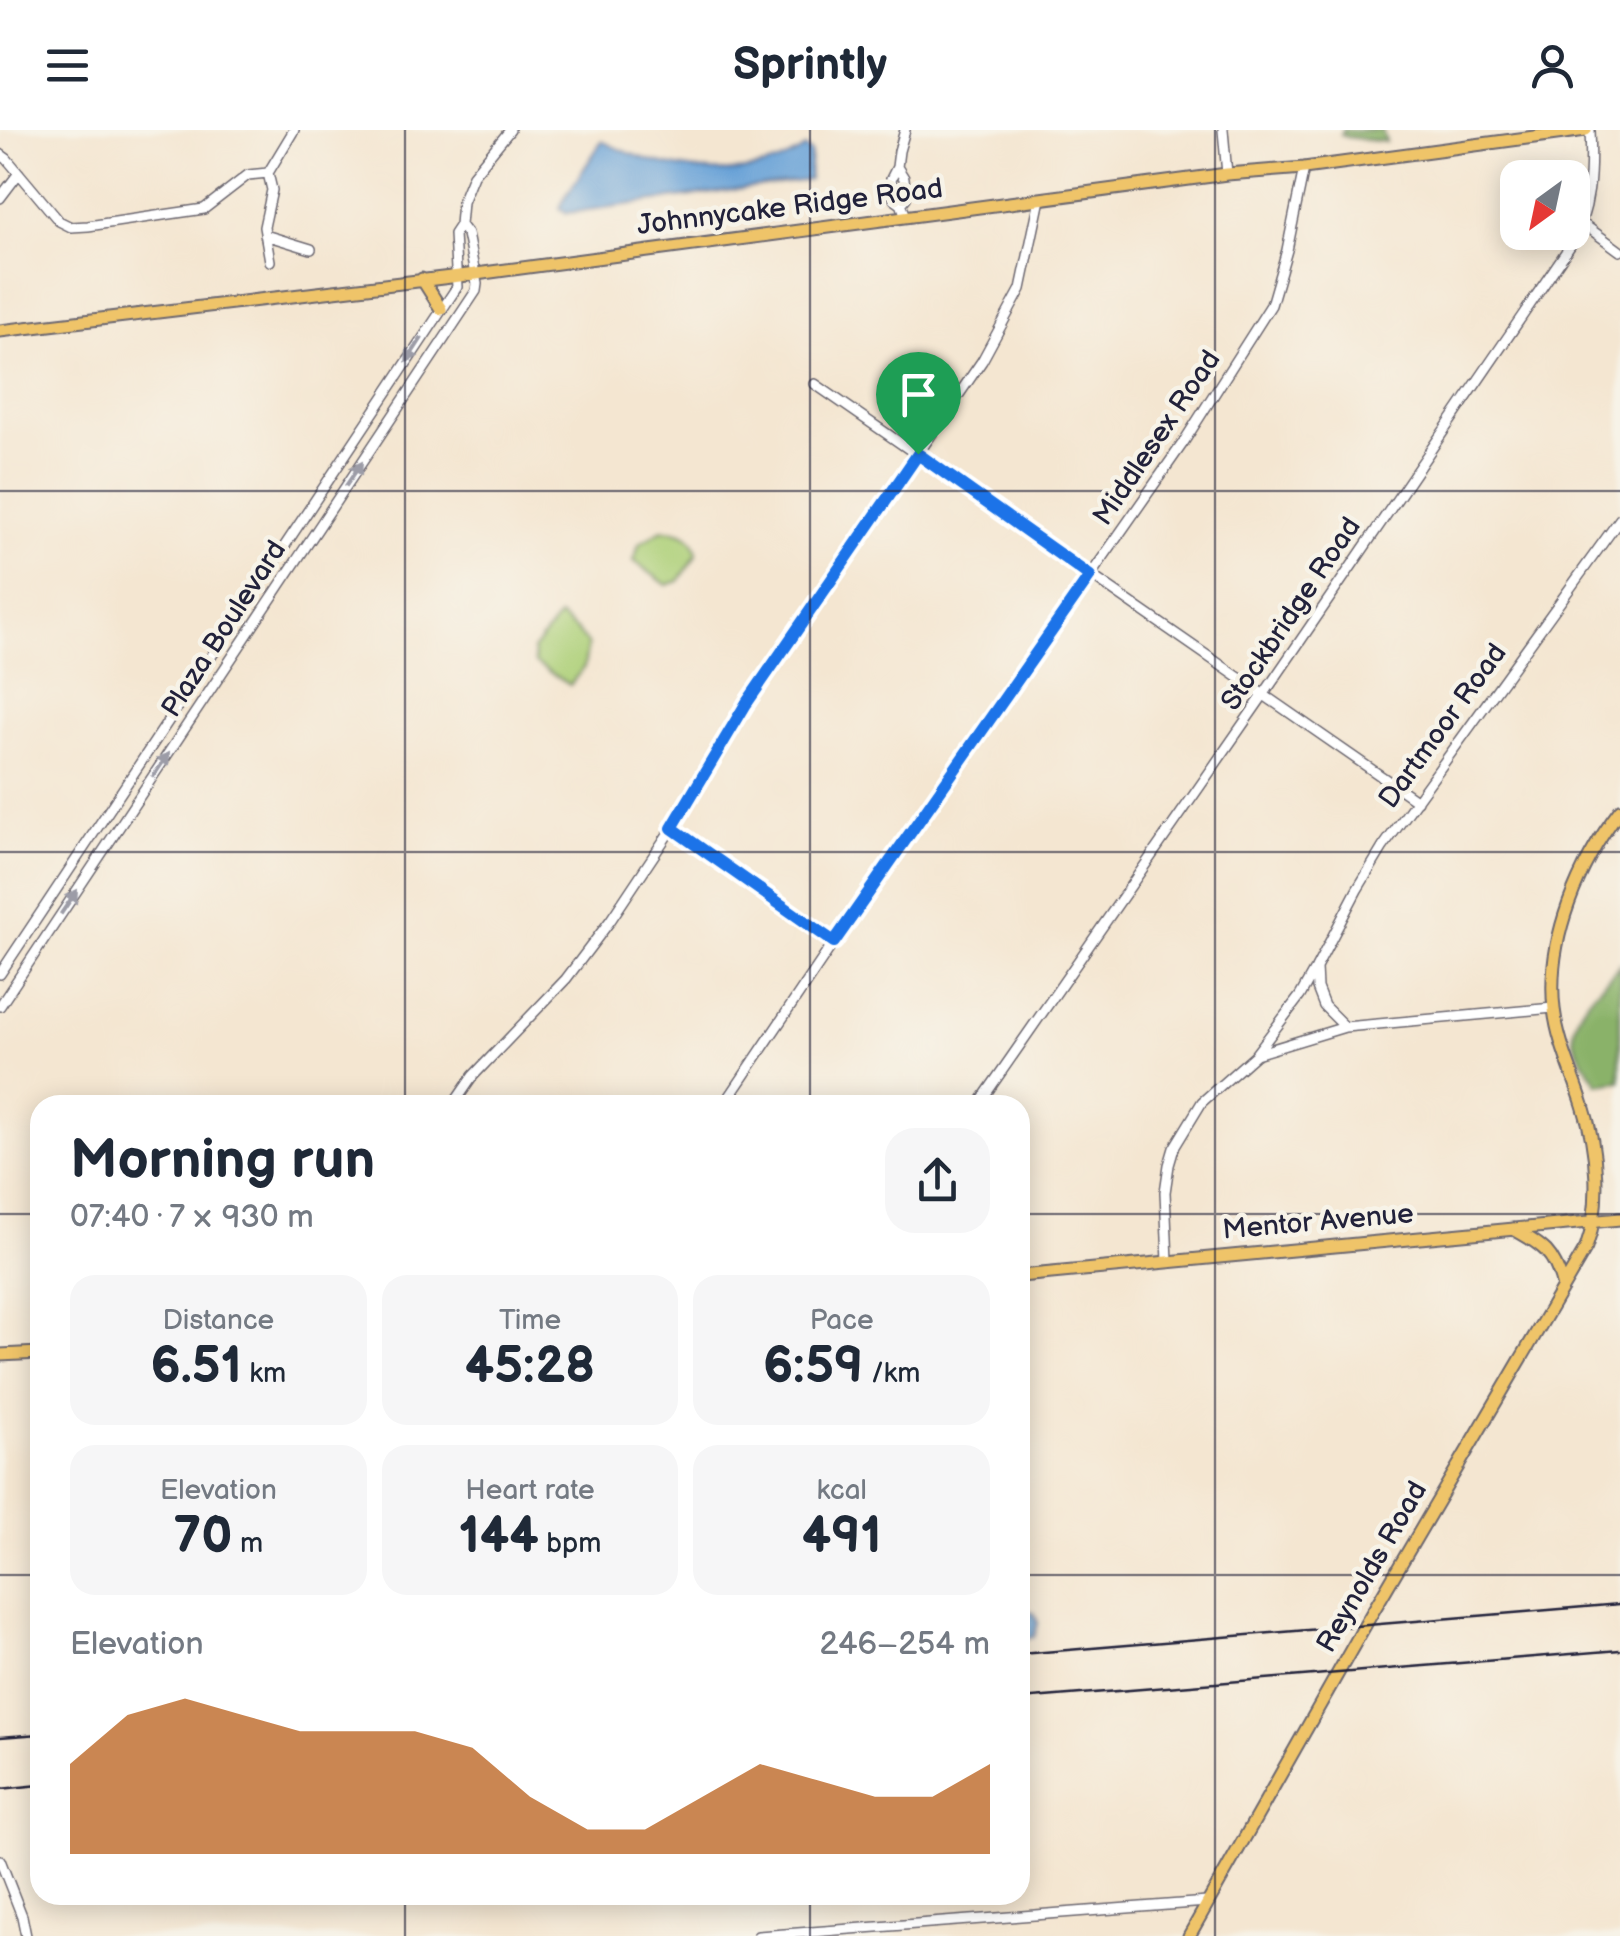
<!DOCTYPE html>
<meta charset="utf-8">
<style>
body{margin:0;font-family:"Balsamiq Sans",sans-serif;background:#f6f6f7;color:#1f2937;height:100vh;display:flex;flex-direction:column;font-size:38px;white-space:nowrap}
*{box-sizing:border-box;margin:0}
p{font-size:32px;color:#747a83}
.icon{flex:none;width:55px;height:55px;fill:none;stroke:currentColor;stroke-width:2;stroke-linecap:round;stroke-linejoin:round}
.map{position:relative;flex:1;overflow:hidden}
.panel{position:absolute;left:30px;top:965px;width:1000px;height:810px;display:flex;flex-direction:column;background:#fff;border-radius:30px;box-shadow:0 5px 25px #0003}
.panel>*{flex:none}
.needle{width:65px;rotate:213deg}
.controls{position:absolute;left:1500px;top:30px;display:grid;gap:20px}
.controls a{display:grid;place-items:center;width:90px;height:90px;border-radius:20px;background:#fff;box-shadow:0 5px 25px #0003;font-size:50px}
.pin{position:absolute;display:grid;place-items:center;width:85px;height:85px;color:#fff;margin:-102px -42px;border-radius:50% 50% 50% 0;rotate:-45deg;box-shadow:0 0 10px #0007}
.pin .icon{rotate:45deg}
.round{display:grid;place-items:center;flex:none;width:105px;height:105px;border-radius:30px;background:#f6f6f7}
.overview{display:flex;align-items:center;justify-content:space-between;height:170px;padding:0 40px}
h1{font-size:55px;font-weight:700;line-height:75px}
.figures{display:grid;grid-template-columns:repeat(3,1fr);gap:15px;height:170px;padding:10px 40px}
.figures div{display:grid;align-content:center;border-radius:25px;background:#f6f6f7;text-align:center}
.figures b{font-size:50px;font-weight:700}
.figures small{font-size:28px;font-weight:400}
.figures p{font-size:28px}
.chart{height:280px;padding:20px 40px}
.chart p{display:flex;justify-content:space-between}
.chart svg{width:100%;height:180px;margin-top:10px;fill:#b45309;opacity:.7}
header{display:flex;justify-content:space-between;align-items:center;height:130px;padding:0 40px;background:#fff;font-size:45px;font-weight:700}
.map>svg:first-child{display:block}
.green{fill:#aed079;stroke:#68795a;stroke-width:2.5}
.forest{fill:#8ab269;stroke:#566a52;stroke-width:2.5}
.water{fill:#68a1d7;stroke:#456289;stroke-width:2.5}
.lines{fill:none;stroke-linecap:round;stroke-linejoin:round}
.minor-casing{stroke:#6c6770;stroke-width:12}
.major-casing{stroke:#6c6770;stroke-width:15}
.minor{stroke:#fff;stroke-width:9}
.major{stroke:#efc469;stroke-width:11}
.rail{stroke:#22223b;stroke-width:2.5}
.oneway{fill:#9c9ca7}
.route-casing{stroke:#fff;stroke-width:20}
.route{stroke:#1a73e8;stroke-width:12}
.grid{fill:none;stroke:#22223b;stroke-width:2.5;stroke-opacity:0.55}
.labels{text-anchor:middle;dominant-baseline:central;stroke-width:9;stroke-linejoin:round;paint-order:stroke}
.street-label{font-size:28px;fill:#22223b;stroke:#f7f3e8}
</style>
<header><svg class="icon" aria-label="menu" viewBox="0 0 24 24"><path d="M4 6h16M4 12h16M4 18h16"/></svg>Sprintly<svg class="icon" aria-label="person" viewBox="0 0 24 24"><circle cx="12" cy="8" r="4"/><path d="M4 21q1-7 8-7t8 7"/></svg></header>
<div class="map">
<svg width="1620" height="1806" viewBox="0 0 1620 1806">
<rect width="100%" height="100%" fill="#f7f3e8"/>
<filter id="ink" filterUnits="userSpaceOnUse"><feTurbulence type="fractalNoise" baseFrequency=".01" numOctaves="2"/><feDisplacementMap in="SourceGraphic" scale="20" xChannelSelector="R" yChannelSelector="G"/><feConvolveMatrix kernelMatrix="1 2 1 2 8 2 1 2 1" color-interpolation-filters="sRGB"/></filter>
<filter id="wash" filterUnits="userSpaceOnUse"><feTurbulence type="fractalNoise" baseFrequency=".0048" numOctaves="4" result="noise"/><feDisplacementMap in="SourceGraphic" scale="40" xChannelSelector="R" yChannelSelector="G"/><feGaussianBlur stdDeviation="2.25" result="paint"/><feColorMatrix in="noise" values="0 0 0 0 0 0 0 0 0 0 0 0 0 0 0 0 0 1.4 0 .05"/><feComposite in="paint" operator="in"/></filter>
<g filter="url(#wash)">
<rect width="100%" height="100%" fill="#f4e6d1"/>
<!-- green -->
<path class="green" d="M662,400C680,400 694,404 697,424L679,451L667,455L634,431L639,414Z
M559,487L577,501L588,515L584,537L570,555L535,533L533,520Z"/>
<!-- forest -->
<path class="forest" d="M1343,0H1382L1386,12L1347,7L1341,5Z
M1620,834V951L1598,954C1591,942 1576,924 1574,910C1570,879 1603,856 1620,834Z"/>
<!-- water -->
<path class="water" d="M602,11C662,41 746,58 805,18L811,23L809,50L567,83L560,78L564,69Z
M1020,1478L1034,1483L1038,1493L1034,1507L1020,1510Z"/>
</g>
<g filter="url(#ink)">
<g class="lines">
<defs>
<path id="minor" d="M905,0L899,21L897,37L891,49L894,69L901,74L906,86
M1223,0L1227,44
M0,24L7,29L59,91L71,97L88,96L204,79L248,45L268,43L294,0
M897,37L904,48L906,68L901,74
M268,43L272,60L264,97L270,131
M0,68L19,43
M1582,93L1620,121
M265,105L311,119
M815,254L1417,671
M672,698L834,812
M0,844L457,157L454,104L460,95L462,72L473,45L510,0
M0,876L476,161L477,154L467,104L460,95
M1345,897L1324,876L1317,858L1316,838L1357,760L1383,717L1620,389
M1256,924L1345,897L1553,878
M453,975L473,946L566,849L610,791L672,698L746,574L982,231L1021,159L1040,69
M724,975L834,812L1183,313L1271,175L1287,120L1304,38
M981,975L983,968L1264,564L1570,116C1591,82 1592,40 1590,0
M1168,1131L1165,1062L1169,1035L1174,1018L1202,972L1255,925L1300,866L1314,841
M0,1730L22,1786L26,1806
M758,1806L1207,1772"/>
<path id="major" d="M422,149L441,179
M0,201L476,144L1227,44L1304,38L1586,0
M1513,1099C1543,1115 1555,1123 1563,1157
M1020,1146L1620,1089
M0,1225L40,1223
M1189,1806L1372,1483L1586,1118C1602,1075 1597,1018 1583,975C1573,943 1558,913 1554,879C1546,809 1579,734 1620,680"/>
</defs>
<!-- minor casing -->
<use href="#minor" class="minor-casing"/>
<!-- major casing -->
<use href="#major" class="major-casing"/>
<!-- minor -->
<use href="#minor" class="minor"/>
<!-- major -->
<use href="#major" class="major"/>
<!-- rail -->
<path class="rail" d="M1020,1524L1620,1474
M1020,1569L1620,1520
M0,1607L40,1604
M0,1659L40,1655"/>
</g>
<!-- one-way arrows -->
<defs><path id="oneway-solid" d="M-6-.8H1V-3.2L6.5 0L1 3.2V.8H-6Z" transform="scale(2.5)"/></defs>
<g class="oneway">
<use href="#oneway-solid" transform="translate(414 220) rotate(123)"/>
<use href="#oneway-solid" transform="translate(354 344) rotate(-56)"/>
<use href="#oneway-solid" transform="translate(161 635) rotate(-56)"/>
<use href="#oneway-solid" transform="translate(69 772) rotate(-56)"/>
</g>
</g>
<g class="lines" filter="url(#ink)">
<defs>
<path id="route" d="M918,324L1090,446L834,812L672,698L746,574Z"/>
</defs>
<!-- route casing -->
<use href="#route" class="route-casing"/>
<!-- route -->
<use href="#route" class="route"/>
</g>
<!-- grid -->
<path class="grid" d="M405,0V975M810,0V975M1215,0V1806M0,361H1620M0,722H1620M0,1084H40M1020,1084H1620M0,1445H40M1020,1445H1620M405,1765V1806M810,1765V1806"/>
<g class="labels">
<!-- street labels -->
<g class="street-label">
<text transform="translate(790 77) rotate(-7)">Johnnycake Ridge Road</text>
<text transform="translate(1157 308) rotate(-56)">Middlesex Road</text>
<text transform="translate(1291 484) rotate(-56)">Stockbridge Road</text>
<text transform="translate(224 499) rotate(-57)">Plaza Boulevard</text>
<text transform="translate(1443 596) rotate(-54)">Dartmoor Road</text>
<text transform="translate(1318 1092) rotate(-5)">Mentor Avenue</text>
<text transform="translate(1372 1437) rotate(-60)">Reynolds Road</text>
</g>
</g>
</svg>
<div class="controls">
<a><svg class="needle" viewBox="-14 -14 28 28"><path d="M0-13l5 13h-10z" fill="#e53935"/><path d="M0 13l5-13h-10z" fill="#747a83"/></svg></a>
</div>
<div class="pin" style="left:918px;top:324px;background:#1e9e55"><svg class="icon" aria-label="arrive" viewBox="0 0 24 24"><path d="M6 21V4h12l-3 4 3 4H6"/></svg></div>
<section class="panel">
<div class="overview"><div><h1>Morning run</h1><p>07:40 · 7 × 930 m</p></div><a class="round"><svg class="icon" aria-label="share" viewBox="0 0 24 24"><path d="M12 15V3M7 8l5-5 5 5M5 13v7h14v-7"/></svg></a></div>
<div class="figures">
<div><p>Distance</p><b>6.51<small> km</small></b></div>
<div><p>Time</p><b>45:28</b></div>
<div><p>Pace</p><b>6:59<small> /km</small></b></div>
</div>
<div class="figures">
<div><p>Elevation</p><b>70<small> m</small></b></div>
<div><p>Heart rate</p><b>144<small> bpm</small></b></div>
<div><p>kcal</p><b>491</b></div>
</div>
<div class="chart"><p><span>Elevation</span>246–254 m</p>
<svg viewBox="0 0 160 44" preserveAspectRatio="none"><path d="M0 44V22L10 10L20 6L30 10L40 14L50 14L60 14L70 18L80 30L90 38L100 38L110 30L120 22L130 26L140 30L150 30L160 22V44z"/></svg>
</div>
</section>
</div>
